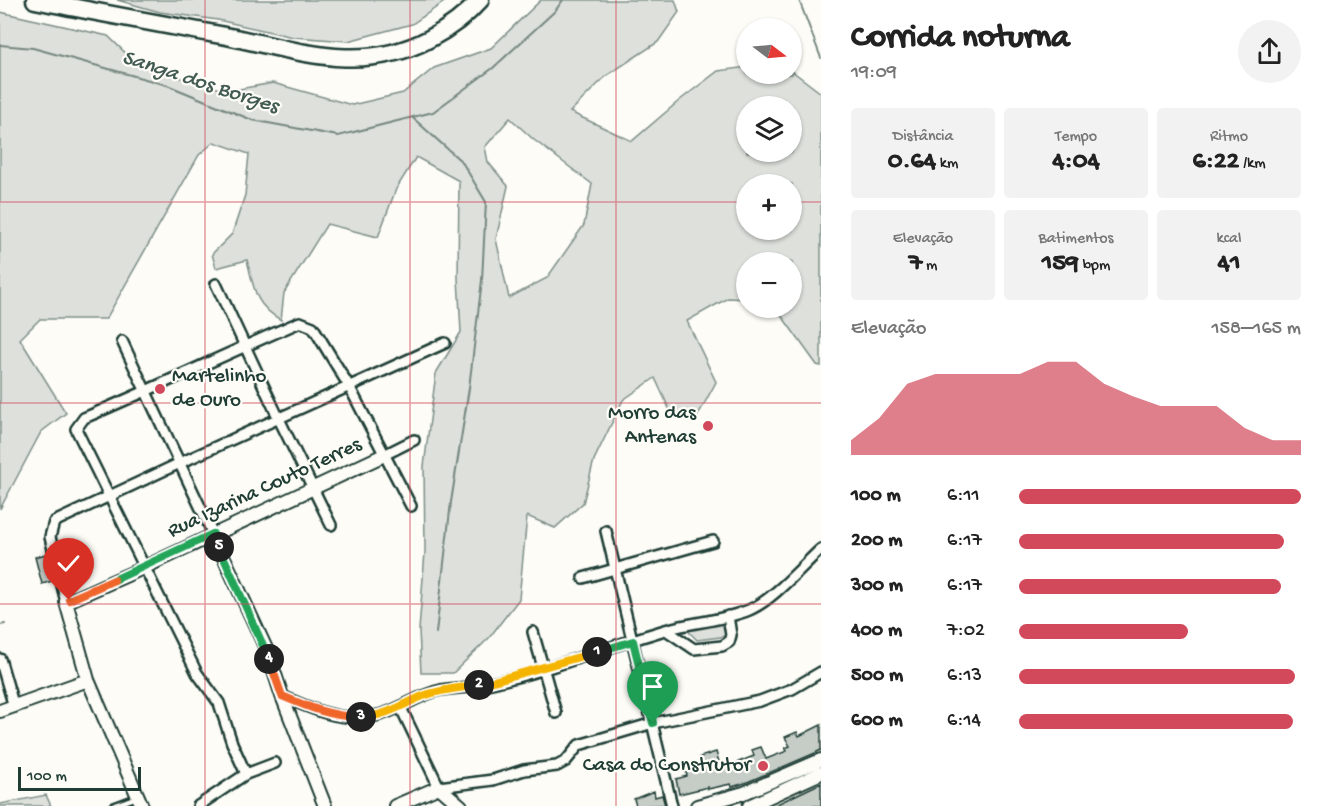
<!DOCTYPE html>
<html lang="pt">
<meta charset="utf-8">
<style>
body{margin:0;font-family:"Gochi Hand",sans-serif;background:#f2f2f2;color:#222;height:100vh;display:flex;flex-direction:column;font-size:22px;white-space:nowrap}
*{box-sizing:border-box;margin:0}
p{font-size:20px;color:#767676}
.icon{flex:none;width:33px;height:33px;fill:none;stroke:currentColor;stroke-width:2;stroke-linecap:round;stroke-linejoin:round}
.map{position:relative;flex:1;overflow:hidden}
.drawer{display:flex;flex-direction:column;background:#fff;width:510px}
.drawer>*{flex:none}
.needle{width:39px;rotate:106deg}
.tools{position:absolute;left:736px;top:18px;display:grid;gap:12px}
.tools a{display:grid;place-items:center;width:66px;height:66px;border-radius:50%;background:#fff;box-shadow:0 2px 4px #0004;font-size:30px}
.scale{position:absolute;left:18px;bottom:15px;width:123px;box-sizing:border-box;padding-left:6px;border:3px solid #1f3d34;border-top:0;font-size:16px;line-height:21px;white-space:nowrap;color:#1f3d34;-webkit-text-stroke:4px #fdfcf7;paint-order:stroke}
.pin{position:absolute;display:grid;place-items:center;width:51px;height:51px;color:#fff;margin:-62px -26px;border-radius:50% 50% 50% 0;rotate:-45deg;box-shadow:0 0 6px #0007}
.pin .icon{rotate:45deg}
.km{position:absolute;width:30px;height:30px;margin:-15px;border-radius:50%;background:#222;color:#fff;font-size:16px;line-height:30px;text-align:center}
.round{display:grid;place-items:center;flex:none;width:63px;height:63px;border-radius:32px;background:#f2f2f2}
.overview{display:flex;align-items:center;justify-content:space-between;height:102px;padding:0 30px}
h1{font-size:33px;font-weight:800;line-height:45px}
.figures{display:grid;grid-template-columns:repeat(3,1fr);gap:9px;height:102px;padding:6px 30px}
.figures div{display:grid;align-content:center;border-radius:6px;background:#f2f2f2;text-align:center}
.figures b{font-size:26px;font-weight:800}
.figures small{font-size:16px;font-weight:400}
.figures p{font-size:16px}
.chart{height:168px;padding:12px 30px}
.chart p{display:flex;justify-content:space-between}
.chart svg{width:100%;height:108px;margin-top:6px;fill:#d1495b;opacity:.7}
ul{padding:0 30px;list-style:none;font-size:20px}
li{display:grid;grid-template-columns:96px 72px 1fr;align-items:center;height:45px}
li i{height:15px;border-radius:8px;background:#d1495b}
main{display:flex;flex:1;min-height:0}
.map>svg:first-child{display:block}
.green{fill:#dde0db;stroke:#7e8e88;stroke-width:1.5;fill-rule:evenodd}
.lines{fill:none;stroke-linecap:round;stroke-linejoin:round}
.stream{stroke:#75877f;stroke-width:2}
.building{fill:#c6cdc7;stroke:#1f3d34;stroke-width:1.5}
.lane-casing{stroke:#1f3d34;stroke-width:9}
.street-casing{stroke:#1f3d34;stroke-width:14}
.secondary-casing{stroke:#1f3d34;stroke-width:16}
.highway-casing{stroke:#1f3d34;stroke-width:21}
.lane{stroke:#fdfcf7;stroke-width:4.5}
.street{stroke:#fdfcf7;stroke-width:9}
.secondary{stroke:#fdfcf7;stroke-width:12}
.highway{stroke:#fdfcf7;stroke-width:16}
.split-1-casing{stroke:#fff;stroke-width:12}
.split-2-casing{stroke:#fff;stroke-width:12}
.split-3-casing{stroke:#fff;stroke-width:12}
.split-4-casing{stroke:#fff;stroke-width:12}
.split-5-casing{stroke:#fff;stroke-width:12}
.split-6-casing{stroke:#fff;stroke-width:12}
.split-7-casing{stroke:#fff;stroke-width:12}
.split-1{stroke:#22a559;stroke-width:8}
.split-2{stroke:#f5b400;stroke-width:8}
.split-3{stroke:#f5b400;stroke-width:8}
.split-4{stroke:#f0652b;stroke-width:8}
.split-5{stroke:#22a559;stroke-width:8}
.split-6{stroke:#22a559;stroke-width:8}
.split-7{stroke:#f0652b;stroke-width:8}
.grid{fill:none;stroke:#d1495b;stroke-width:1.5;stroke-opacity:0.55}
.poi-dot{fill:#d1495b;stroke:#fdfcf7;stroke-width:2}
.labels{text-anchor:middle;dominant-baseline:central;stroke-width:4.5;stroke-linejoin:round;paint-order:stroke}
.poi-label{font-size:21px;fill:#1f3d34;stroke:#fdfcf7;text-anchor:end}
.street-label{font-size:21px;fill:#1f3d34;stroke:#fdfcf7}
.water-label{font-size:22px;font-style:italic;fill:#435c53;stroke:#fdfcf7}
</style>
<main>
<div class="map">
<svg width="821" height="806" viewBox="0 0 821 806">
<rect width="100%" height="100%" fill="#fdfcf7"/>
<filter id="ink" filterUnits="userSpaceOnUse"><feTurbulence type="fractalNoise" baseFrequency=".0167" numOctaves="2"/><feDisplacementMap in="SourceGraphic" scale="12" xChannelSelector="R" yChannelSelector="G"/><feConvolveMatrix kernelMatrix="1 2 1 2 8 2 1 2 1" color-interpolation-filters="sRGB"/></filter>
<g filter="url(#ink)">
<!-- green -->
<path class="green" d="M117,0H447L412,24L348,41L293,37L218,20L160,12Z
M541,0H675L679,12L658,42L606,76L570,112L632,141L680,100L718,71L747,67V74H792V71L821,93V366L817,365L776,308H792V262H747V299L728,298L687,321L716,382L696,419L673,417L655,378L623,400L594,460L583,503L555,528L527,516L519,599L489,638L453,673H421L419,630L425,552L424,466L436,373L461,332L458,278L459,181L416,157L396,189L378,237L327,224L284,293L281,320C254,305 254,288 247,260L216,268L212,254L232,234L245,195L249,154L214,142L199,155L106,319H40L20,339L66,413L41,432L0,509V12L108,36L139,66L228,91L273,83L352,105L403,93L434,68L491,48ZM747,106H792V152H747ZM510,118L534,140L592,184L584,225L547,278L509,298L496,239L508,186L488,162L485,147ZM792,184V230H747V184Z
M726,621L728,636L697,640L688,631Z
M46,795L51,806H0V804Z"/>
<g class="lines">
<!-- stream -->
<path class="stream" d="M799,0L821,58
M0,45L33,48L167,85L252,120L338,136L433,112L493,68L555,11L563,0
M413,118L462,162L486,202L482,280L469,388L451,502L436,633
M0,625L5,624"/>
</g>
<!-- building -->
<path class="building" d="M46,554L52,581L42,584L35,557Z
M821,725V750L813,754L745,783L732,787L731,784L708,789V787L679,794L676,779L687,776L685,767L701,763L700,757L716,752L720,765H722L723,768L754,756L752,750L761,747L766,759L787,751L785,748L790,746L785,737L797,732L799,736Z
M821,783V806H773L800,793Z
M654,791L655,797L662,795L665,805L636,806L634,799Z"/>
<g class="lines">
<defs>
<path id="lane" d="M113,806L137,797"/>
<path id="street" d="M216,284L279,419L331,525
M122,341L213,534
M384,455L414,440
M606,531L672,806
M583,578L713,541
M66,602L50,537L54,522L180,463L445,343
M666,630L694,649L722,646L729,642L731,635L728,616
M533,632L556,713
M0,659L14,707
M282,696C309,708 338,721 369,717C395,714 416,695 441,690C453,688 465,688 477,686C541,674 603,648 665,630C692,622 722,621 749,610C772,601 802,566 821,549
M401,708L439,787L493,780L524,770L557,766L566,761L579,745L653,723L760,701L792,689L821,672
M246,774L232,743L219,703L197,673L76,429L84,418C157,387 228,353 300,322L313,327L349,386L411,506
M198,806L246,774L275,763"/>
<path id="secondary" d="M213,534L268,653L282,696L325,806
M0,711L88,680
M142,806L88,680L66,602L143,568L384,455
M395,806L439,787L461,806
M697,806L744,793L821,760
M749,806L821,773"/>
<path id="highway" d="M35,0C95,12 155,23 215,34C289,47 357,77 429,39C448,29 465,17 480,0"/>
</defs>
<!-- lane casing -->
<use href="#lane" class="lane-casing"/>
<!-- street casing -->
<use href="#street" class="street-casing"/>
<!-- secondary casing -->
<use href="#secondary" class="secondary-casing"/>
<!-- highway casing -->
<use href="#highway" class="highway-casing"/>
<!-- lane -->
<use href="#lane" class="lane"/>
<!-- street -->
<use href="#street" class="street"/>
<!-- secondary -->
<use href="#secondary" class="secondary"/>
<!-- highway -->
<use href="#highway" class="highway"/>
</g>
</g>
<g class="lines" filter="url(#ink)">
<defs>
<path id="split-1" d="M597,652L633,641L653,723"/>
<path id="split-2" d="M479,685L597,652"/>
<path id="split-3" d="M361,717C385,717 403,704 423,696C441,689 460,688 479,685"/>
<path id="split-4" d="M269,659L282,696C308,707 332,717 361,717"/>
<path id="split-5" d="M219,547L269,659"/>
<path id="split-6" d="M114,580L213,534L219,547"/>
<path id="split-7" d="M69,600L114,580"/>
</defs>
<!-- split-1 casing -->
<use href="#split-1" class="split-1-casing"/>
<!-- split-2 casing -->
<use href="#split-2" class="split-2-casing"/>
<!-- split-3 casing -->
<use href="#split-3" class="split-3-casing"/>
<!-- split-4 casing -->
<use href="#split-4" class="split-4-casing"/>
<!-- split-5 casing -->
<use href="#split-5" class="split-5-casing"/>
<!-- split-6 casing -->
<use href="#split-6" class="split-6-casing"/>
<!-- split-7 casing -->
<use href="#split-7" class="split-7-casing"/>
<!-- split-1 -->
<use href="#split-1" class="split-1"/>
<!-- split-2 -->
<use href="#split-2" class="split-2"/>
<!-- split-3 -->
<use href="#split-3" class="split-3"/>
<!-- split-4 -->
<use href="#split-4" class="split-4"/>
<!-- split-5 -->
<use href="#split-5" class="split-5"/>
<!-- split-6 -->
<use href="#split-6" class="split-6"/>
<!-- split-7 -->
<use href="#split-7" class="split-7"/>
</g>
<!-- grid -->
<path class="grid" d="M205,0V806M410,0V806M616,0V806M0,202H747M792,202H821M0,403H821M0,604H821"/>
<!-- markers -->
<g class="poi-dot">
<circle cx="160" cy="389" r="6"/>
<circle cx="708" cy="426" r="6"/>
<circle cx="763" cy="766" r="6"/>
</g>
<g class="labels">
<!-- poi labels -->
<g class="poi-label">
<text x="172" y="377" text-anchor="start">Martelinho<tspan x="172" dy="24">de Ouro</tspan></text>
<text x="696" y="414">Morro das<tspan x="696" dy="24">Antenas</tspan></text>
<text x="751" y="766">Casa do Construtor</text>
</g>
<!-- street labels -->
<g class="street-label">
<text transform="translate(265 489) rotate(-25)">Rua Izarina Couto Terres</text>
</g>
<!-- water labels -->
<g class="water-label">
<text transform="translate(200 83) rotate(18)">Sanga dos Borges</text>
</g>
</g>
</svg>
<div class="tools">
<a><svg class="needle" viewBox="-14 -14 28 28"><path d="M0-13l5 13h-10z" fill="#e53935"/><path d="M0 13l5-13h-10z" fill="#767676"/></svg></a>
<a><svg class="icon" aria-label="layers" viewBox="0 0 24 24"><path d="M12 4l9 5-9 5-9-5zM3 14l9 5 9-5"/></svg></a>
<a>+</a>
<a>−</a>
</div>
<div class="scale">100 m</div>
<div class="pin" style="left:653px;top:723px;background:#1e9e55"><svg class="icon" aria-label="arrive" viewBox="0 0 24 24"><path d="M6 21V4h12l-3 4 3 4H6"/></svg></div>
<div class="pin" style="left:69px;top:600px;background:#d93025"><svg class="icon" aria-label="check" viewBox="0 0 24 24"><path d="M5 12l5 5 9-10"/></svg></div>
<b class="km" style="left:597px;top:652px">1</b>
<b class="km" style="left:479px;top:685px">2</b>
<b class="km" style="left:361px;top:717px">3</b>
<b class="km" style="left:269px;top:659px">4</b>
<b class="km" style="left:219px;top:547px">5</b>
</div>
<section class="drawer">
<div class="overview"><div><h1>Corrida noturna</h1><p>19:09</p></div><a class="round"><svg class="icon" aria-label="share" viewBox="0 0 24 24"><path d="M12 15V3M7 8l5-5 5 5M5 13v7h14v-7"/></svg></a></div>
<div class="figures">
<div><p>Distância</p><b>0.64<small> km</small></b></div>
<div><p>Tempo</p><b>4:04</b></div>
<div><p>Ritmo</p><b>6:22<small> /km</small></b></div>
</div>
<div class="figures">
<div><p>Elevação</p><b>7<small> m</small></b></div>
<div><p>Batimentos</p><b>159<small> bpm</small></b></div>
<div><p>kcal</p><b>41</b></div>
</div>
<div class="chart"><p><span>Elevação</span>158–165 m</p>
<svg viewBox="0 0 160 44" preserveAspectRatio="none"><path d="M0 44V38L10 29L20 15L30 11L40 11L50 11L60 11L70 6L80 6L90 15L100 20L110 24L120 24L130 24L140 33L150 38L160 38V44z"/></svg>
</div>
<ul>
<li><b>100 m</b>6:11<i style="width:100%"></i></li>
<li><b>200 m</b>6:17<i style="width:94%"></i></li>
<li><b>300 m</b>6:17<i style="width:93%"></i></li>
<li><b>400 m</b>7:02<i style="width:60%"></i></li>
<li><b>500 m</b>6:13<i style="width:98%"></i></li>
<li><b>600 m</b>6:14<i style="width:97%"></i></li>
</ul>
</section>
</main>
